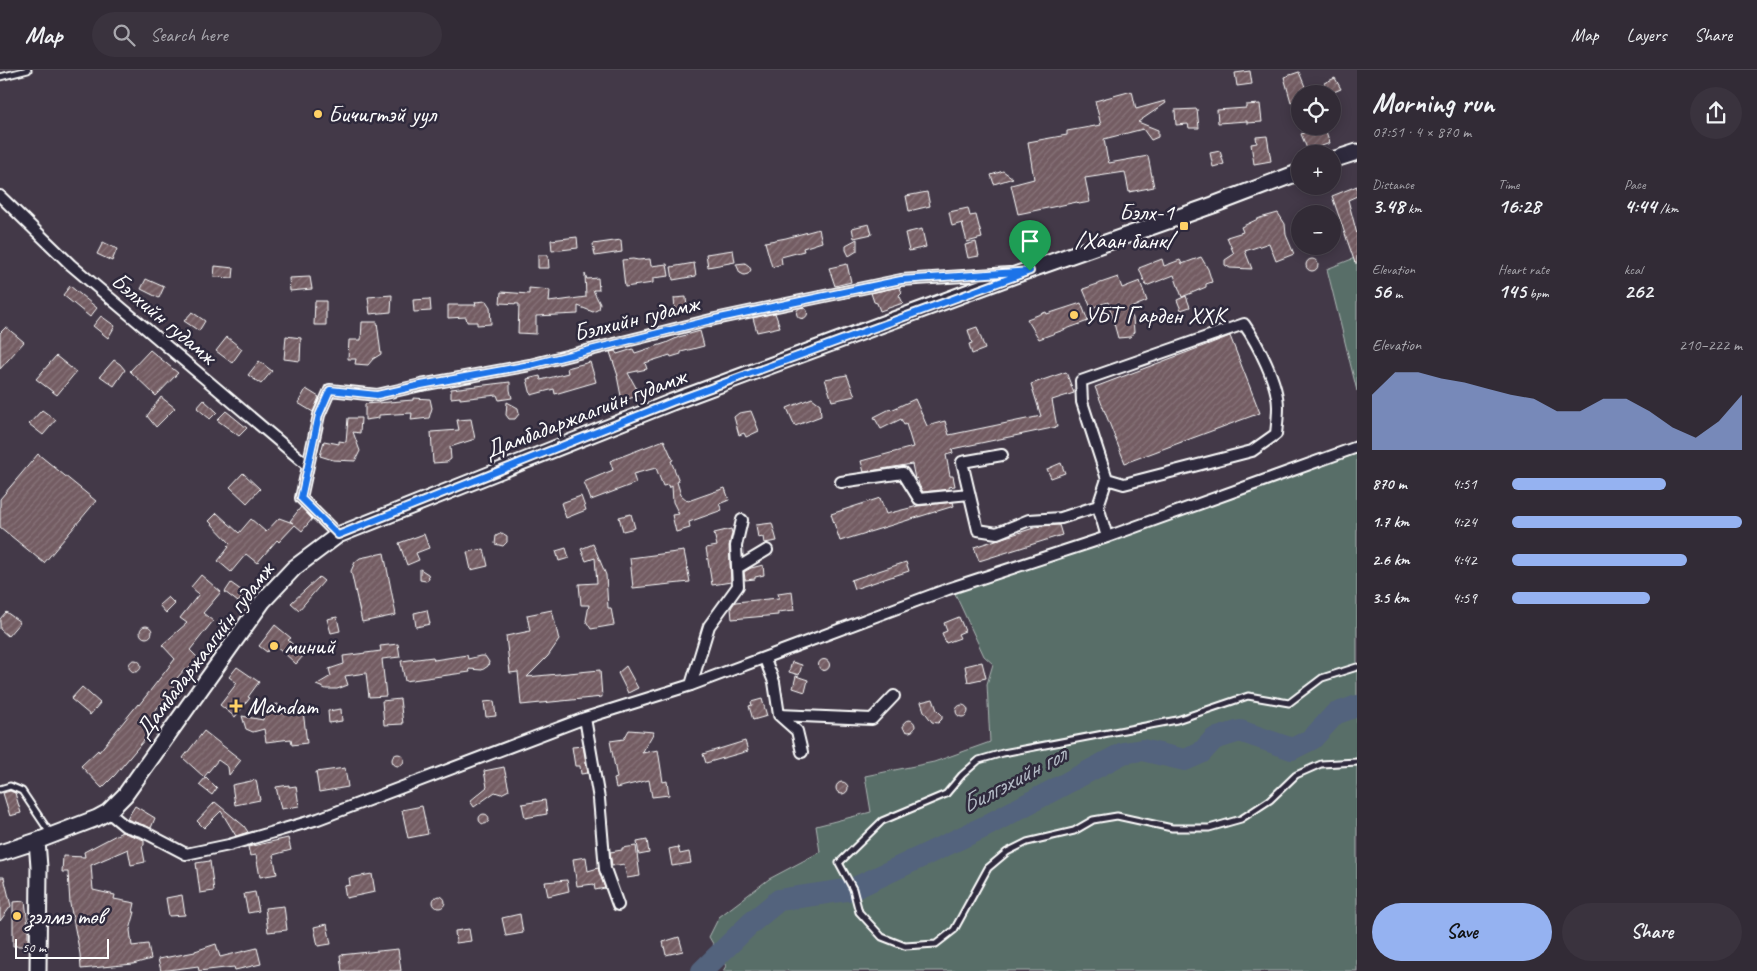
<!DOCTYPE html>
<meta charset="utf-8">
<style>
body{margin:0;font-family:Caveat,sans-serif;background:#3a333e;color:#f1f3f6;height:100vh;display:flex;flex-direction:column;font-size:19px;white-space:nowrap}
*{box-sizing:border-box;margin:0}
p{font-size:16px;color:#a8a7ad}
.icon{flex:none;width:28px;height:28px;fill:none;stroke:currentColor;stroke-width:2;stroke-linecap:round;stroke-linejoin:round}
.map{position:relative;flex:1;overflow:hidden}
.drawer{display:flex;flex-direction:column;background:#322b36;width:400px}
.drawer>*{flex:none}
.fabs{position:absolute;left:1291px;top:15px;display:grid;gap:10px}
.fabs a{display:grid;place-items:center;width:50px;height:50px;border-radius:50%;background:#322b36;box-shadow:0 2px 12px #0003,0 0 0 1px #4d4751;font-size:25px}
.scale{position:absolute;left:15px;bottom:12px;width:94px;box-sizing:border-box;padding-left:5px;border:2px solid #fff;border-top:0;font-size:14px;line-height:18px;white-space:nowrap;color:#fff;-webkit-text-stroke:4px #2f2a3d;paint-order:stroke}
.pin{position:absolute;display:grid;place-items:center;width:42px;height:42px;color:#fff;margin:-51px -21px;border-radius:50% 50% 50% 0;rotate:-45deg;box-shadow:0 0 5px #0007}
.pin .icon{rotate:45deg}
.round{display:grid;place-items:center;flex:none;width:52px;height:52px;border-radius:26px;background:#3a333e}
.summary{display:flex;align-items:center;justify-content:space-between;height:85px;padding:0 15px}
h1{font-size:28px;font-weight:600;line-height:38px}
.stats{display:grid;grid-template-columns:repeat(3,1fr);gap:8px;height:85px;padding:5px 15px}
.stats div{display:grid;align-content:center}
.stats b{font-size:21px;font-weight:600}
.stats small{font-size:14px;font-weight:400}
.stats p{font-size:14px}
.chart{height:140px;padding:10px 15px}
.chart p{display:flex;justify-content:space-between}
.chart svg{width:100%;height:90px;margin-top:5px;fill:#95b2f1;opacity:.7}
.cta{display:flex;gap:10px;margin-top:auto;padding:10px 15px}
.cta a{flex:1;height:58px;border-radius:30px;background:#95b2f1;color:#111;font-size:20px;font-weight:600;line-height:58px;text-align:center}
.cta a+a{background:#3a333e;color:#f1f3f6}
ul{padding:0 15px;list-style:none;font-size:16px}
li{display:grid;grid-template-columns:80px 60px 1fr;align-items:center;height:38px}
li i{height:12px;border-radius:6px;background:#95b2f1}
header{display:flex;align-items:center;gap:30px;box-sizing:border-box;height:70px;padding:0 25px;background:#322b36;border-bottom:1px solid #4d4751}
header strong{font-size:24px}
nav{display:flex;gap:28px;margin-inline-start:auto;font-size:18px}
.search{width:350px;height:45px;background:#3a333e;display:flex;align-items:center;gap:12px;box-sizing:border-box;padding:0 18px;border-radius:28px;color:#a8a7ad;font-size:19px}
main{display:flex;flex:1;min-height:0}
.map>svg:first-child{display:block}
.park{fill:#596e68;stroke:#acb6b4}
.lines{fill:none;stroke-linecap:round;stroke-linejoin:round}
.river{stroke:#53637d;stroke-width:22}
.building{fill:url(#building-hatch);stroke:#fff}
.lane-casing{stroke:#fff;stroke-width:9}
.street-casing{stroke:#fff;stroke-width:14}
.secondary-casing{stroke:#fff;stroke-width:19}
.lane{stroke:#2f2a3d;stroke-width:5}
.street{stroke:#2f2a3d;stroke-width:10}
.secondary{stroke:#2f2a3d;stroke-width:15}
.route-casing{stroke:#fff;stroke-width:10}
.route{stroke:#1a73e8;stroke-width:6}
.poi-dot{fill:#ffd166;stroke:#2f2a3d;stroke-width:2}
.labels{text-anchor:middle;dominant-baseline:central;stroke-width:5;stroke-linejoin:round;paint-order:stroke}
.poi-label{font-size:24px;fill:#fff;stroke:#2f2a3d;text-anchor:start}
.street-label{font-size:24px;fill:#fff;stroke:#2f2a3d}
.water-label{font-size:25px;font-style:italic;fill:#b2b9c4;stroke:#2f2a3d}
</style>
<header>
<strong>Map</strong>
<div class="search"><svg class="icon" aria-label="search" viewBox="0 0 24 24"><circle cx="10" cy="10" r="6"/><path d="M15 15l6 6"/></svg>Search here</div>
<nav><a>Map</a><a>Layers</a><a>Share</a></nav>
</header>
<main>
<div class="map">
<svg width="1357" height="901" viewBox="0 0 1357 901">
<defs>
<pattern id="building-hatch" width="6" height="6" patternUnits="userSpaceOnUse" patternTransform="scale(1.25)"><rect width="6" height="6" fill="#735c62"/><path d="M-1 1l2-2M0 6l6-6M5 7l2-2" fill="none" stroke="#88747a"/></pattern>
</defs>
<rect width="100%" height="100%" fill="#433948"/>
<filter id="ink" filterUnits="userSpaceOnUse"><feTurbulence type="fractalNoise" baseFrequency=".02" numOctaves="2"/><feDisplacementMap in="SourceGraphic" scale="10" xChannelSelector="R" yChannelSelector="G"/><feConvolveMatrix kernelMatrix="1 2 1 2 8 2 1 2 1" color-interpolation-filters="sRGB"/></filter>
<g filter="url(#ink)">
<!-- park -->
<path class="park" d="M1357,187V321L1327,199Z
M1357,384V901H723L726,896L709,867L719,847L769,809L820,782L816,756L871,742L865,706L934,692L990,672L987,614L993,594L984,586L951,515Z"/>
<g class="lines">
<!-- river -->
<path class="river" d="M702,901L751,853L779,830L853,819L984,757L1123,683L1142,680L1185,690L1201,683L1214,669L1240,661L1292,679L1312,669L1335,644L1357,636"/>
</g>
<!-- building -->
<path class="building" d="M1250,1L1252,14L1237,16L1235,3Z
M1299,2L1308,24H1300V30L1291,32L1284,7Z
M1335,8L1341,19L1329,24L1324,13Z
M1132,21L1136,39L1165,31L1166,33L1138,52L1158,60V67L1151,70L1143,59L1104,69L1107,87L1109,93L1148,86L1154,117L1129,122L1125,102L1085,108L1090,132L1079,134L1077,132L1018,144L1011,115L1034,109L1028,72L1067,65V61L1101,55L1095,31Z
M1260,34L1262,52L1247,53V51L1218,53L1217,40L1246,38V35Z
M1197,39L1199,58H1189L1188,54L1176,55L1175,40Z
M1324,56L1330,73L1308,81L1301,64Z
M1267,66L1271,91L1254,94L1251,74L1257,73L1256,67Z
M1220,81L1224,94L1213,97L1210,83Z
M1003,101L1013,108L994,114L991,105Z
M1357,116V126L1348,130L1357,164V193H1355L1332,126Z
M927,122L930,136L909,141L906,126Z
M968,138L970,146L976,145L982,168L967,172L962,153L952,156L949,142Z
M1278,143L1285,154L1286,165L1294,184L1276,191L1269,173L1245,181L1252,199L1230,198L1225,195V190L1234,184L1227,167L1243,162L1241,157L1260,148Z
M869,154L872,164L854,168L852,158Z
M819,159L822,172L803,178L804,181L781,187L782,194L772,197L765,172L786,168Z
M922,159L926,177L909,181L905,163Z
M577,167L578,178L552,181L551,170Z
M857,169V181L849,186L846,180V175Z
M621,170L622,182L595,186L593,174Z
M103,172L117,179L112,191L97,184Z
M976,172L979,186L968,188L965,175Z
M733,180L735,192L708,197L706,184Z
M538,185H548L549,198H538Z
M1201,187L1208,199L1212,212L1206,214V217L1182,227L1174,205L1146,216L1139,198L1162,189L1164,196L1180,190L1182,194Z
M633,189L638,190L650,189L651,196L667,194L669,206L653,208V213L625,217L622,190Z
M1306 195a6 6 0 1 1 12 0a6 6 0 1 1-12 0Z
M694,193L696,206L673,210L671,197Z
M745,193L749,196L751,200L748,204L744,205L740,203L736,194Z
M847,194L851,212L835,216L829,198Z
M215,196L234,198L233,208L214,207Z
M585,204L587,209L598,208L599,220H593L600,234L599,239L593,242L578,236V244L536,246V264L518,263L519,234L500,233L501,222L529,224V218L550,220L549,232L586,227Z
M310,207L312,219L290,221L289,208Z
M1118,207L1122,218L1140,211L1147,231L1128,239L1133,248L1134,262L1130,267L1118,268L1108,232L1091,238L1083,219Z
M146,209L164,217L159,228L141,219Z
M70,216L97,238L90,247L63,225Z
M899,217L902,222L899,225L903,233L880,241L877,233L874,232L871,223Z
M392,225L391,242L370,244L368,227Z
M1186,226L1190,237L1181,240L1177,230Z
M686,227L687,239L675,241L674,228Z
M430,229L431,241L414,242L413,230Z
M315,231H326V255H314Z
M486,231L490,237L491,254L477,255V252H467L466,247L448,248V235H476L475,232Z
M1081,233L1088,251L1039,269L1027,249L1046,242L1047,244Z
M796.5 243a5.5 5.5 0 1 1 11 0a5.5 5.5 0 1 1-11 0Z
M192,242L205,251L199,261L184,251Z
M775,243L780,257L757,262L753,248Z
M101,246L115,256L108,268L93,256Z
M362,252H377L381,284L373,289L368,295L355,294L356,289H348L349,270H361Z
M6,257L24,272L0,299V263Z
M977,257L985,279L972,284L969,274L972,273L968,260Z
M700,261L704,276L681,282V284L671,287L670,285L645,293L647,299L628,303L640,325L622,331L617,306H618L610,282L615,281L617,284L633,279L635,283L666,273L679,267Z
M286,266L301,268L300,291L284,289Z
M1230,266L1260,343L1125,393L1095,317Z
M227,267L242,279L232,293L216,281Z
M150,280L178,303L156,326L130,301Z
M56,286L76,302L57,325L36,309Z
M114,290L120,294L125,300L114,316L100,306Z
M259,291L272,301L261,314L248,305Z
M590,292L596,312L555,324L554,319L531,325L527,309L540,306L541,310L568,303L567,298Z
M1066,302L1074,323L1052,330L1057,357L952,379L953,383L946,385L950,406H953L955,416L948,417L949,419L923,422L919,415L917,408L915,409L912,394L864,402L861,391L913,377L906,354L904,355L901,349L881,359L874,347L890,339L891,340L915,329L927,356L945,351L949,365L1041,346L1031,314Z
M847,305L855,326L832,331L825,309Z
M510,312V320L512,328L499,330L497,325L460,329V327L451,328V319Z
M306,319L319,327L313,342L298,333Z
M161,327L175,338L156,357L147,346Z
M413,328L430,329L432,338L429,348L411,350L412,343L379,345V348L365,350V334L413,330Z
M812,328L820,334L821,346L795,356L787,338Z
M204,330L217,342L210,349L197,338Z
M507,332L518,338L519,344L515,349H509L506,345Z
M42,340L56,350L43,365L29,354Z
M226,341L247,358L239,366L217,350Z
M751,341L759,361L746,367L744,363L739,365L734,347L739,343Z
M348,348H361L360,363L353,362L360,381L355,391L333,390L320,386L324,371L339,374V371L346,372Z
M471,349L475,369L450,377L451,389L447,392L433,393L431,362L459,360L457,350Z
M664,370L673,390L671,391L679,411L677,412L681,425L688,431L725,418L729,430L719,434L722,440L689,452L690,458L676,462L672,445L679,444L673,432L672,416L669,418L668,415L663,416L656,398L633,404L636,413L591,430L584,412L613,400L610,391Z
M38,384L96,431L44,493L0,457V429Z
M1061,393L1065,403L1051,408L1047,399Z
M243,403L260,419L247,433L230,417Z
M581,426L586,440L566,448L561,433Z
M880,428L886,444L918,436L953,432L954,436L840,471L831,444Z
M301,437L312,449L302,461L295,455L279,472L277,470L257,493L246,484L231,502L218,491L229,477L227,476L230,473L209,451L217,443L239,463L251,449L266,462L279,448L293,453L290,451Z
M631,444L635,458L623,461L619,447Z
M772,453L777,471L764,473L763,467L758,468L756,455Z
M1059,455L1062,465L979,491L974,477L1040,456Z
M731,459L732,463L729,476L731,512L712,515L706,478L717,476L714,463Z
M502,463L507,466V472L503,476L495,474L496,466Z
M424,464L429,478L416,483L419,490L407,495L399,473Z
M593,474L606,505L608,538H611L614,555L591,559L586,551L589,535H581L579,514L597,513L595,488L586,491L581,479Z
M566,478L569,488L559,491L556,481Z
M484,479L488,496L471,500L467,482Z
M684,481L690,512L633,518L630,488Z
M384,483L396,545L362,552L351,501L355,492L360,488Z
M906,492L909,501L854,519L851,510Z
M763,495L764,505L755,507V509L745,510L744,502L751,498Z
M420,499L428,504L429,509L426,511L420,510Z
M201,505L221,522L203,543L213,551L190,580L198,588L187,601L185,599L171,615L181,624L173,632L167,627L151,645L160,651L115,705L102,718L81,696L98,680L99,682L138,634L139,635L175,589L162,575L187,553L180,548L199,524L191,517Z
M319,507L324,511L299,540L291,533Z
M231,513L245,523L238,532L225,522Z
M792,521L794,540L778,542V545L732,549L731,538L735,532L779,528L778,523Z
M168,527L175,534L166,543L159,535Z
M427,540L430,554L416,557L414,543Z
M552,540L559,570L548,586L527,607L600,600L602,627L521,635L518,602L510,603L506,566L530,561L527,545Z
M6,542L20,552L8,566L0,559V549Z
M337,547L340,561L331,563L327,549Z
M959,547L965,561L958,564L960,568L946,573L942,563L947,561L944,553Z
M275,555L291,568L288,570L304,585L296,594L281,580L273,574L267,582L259,576Z
M140 562a6 6 0 1 1 12 0a6 6 0 1 1-12 0Z
M398,574L400,587L382,589L386,626L369,627L366,603L345,606L348,615L337,619H326L316,615L331,606L329,599L344,594L343,586L381,581L380,576Z
M467,585L468,589L480,586H485L489,592L488,596L482,600L469,599L470,602L405,611L401,591L433,587L434,590Z
M818.5 595a5.5 5.5 0 1 1 11 0a5.5 5.5 0 1 1-11 0Z
M129 596a6 6 0 1 1 12 0a6 6 0 1 1-12 0Z
M792,592L802,595L799,605L789,602Z
M982,592L986,608L968,612L965,596Z
M626,596L638,618L628,623L618,603Z
M237,597L259,612L248,627L250,628L235,647L220,635L237,613L229,607Z
M796,606L808,610L805,622L793,618Z
M82,617L100,633L90,645L71,629Z
M400,629L403,654L384,655L382,631Z
M762,629L767,646L753,650L749,636L752,635L751,632Z
M933,629L937,640L942,645V649L938,653L932,652L924,641L921,632Z
M494,631L496,646L486,647L484,632Z
M278,634L279,644L303,641L307,673L292,675L291,669L266,672L264,659L253,662L246,659L242,646L263,650V637Z
M956 641a6 6 0 1 1 12 0a6 6 0 1 1-12 0Z
M341,639L342,651L329,653L328,641Z
M903 656a6 6 0 1 1 12 0a6 6 0 1 1-12 0Z
M629,660L654,662L642,683L658,680L663,712L667,711L669,725L652,727L649,710L616,718L614,709L617,708L610,671L624,669Z
M204,661L241,690L229,705L228,697L218,690L204,707L183,688Z
M745,671L748,681L706,693L703,684Z
M583,676L588,703L581,704L580,696H575L572,677Z
M392 690a6 6 0 1 1 12 0a6 6 0 1 1-12 0Z
M504,697L509,720L501,724L495,722L474,737L470,731L487,717L484,701Z
M345,698L348,717L319,722L316,702Z
M206,707L217,718L212,725L199,715Z
M256,710L260,730L235,735L232,715Z
M836 718a6 6 0 1 1 12 0a6 6 0 1 1-12 0Z
M289,715V717L296,716L299,736L281,739L276,717Z
M10,721L15,723L21,743L10,746L3,723Z
M545,730L547,744L525,748L522,734Z
M215,732L244,756L248,762L236,766L221,741L204,758L197,751Z
M135,736L155,748L151,758L127,749Z
M422,736L428,764L408,768L402,740Z
M479 749a5 5 0 1 1 10 0a5 5 0 1 1-10 0Z
M122,762L144,770V775L142,776L145,792L131,795L128,779L91,795L93,820L115,825L114,829L135,833L133,842H135L130,860L132,876L148,874L151,889L133,894L81,899L80,884L70,834L68,802H62L63,786L85,787L84,782Z
M288,768L291,780L273,785L277,804L260,807L256,785L250,786L248,777Z
M647,770L649,783L639,785L637,772Z
M636,776L640,806L627,808L624,794L612,796L610,782L622,780V778Z
M678,777L680,784L689,782L691,793L672,796L669,779Z
M586,787L588,801L598,798L605,818L595,820L594,814L577,816L573,789Z
M210,791L214,821L200,823L196,793Z
M372,804L375,822L346,828L344,816L350,815L349,808Z
M0,807H4L11,836L0,851Z
M567,810L569,821L548,826L545,812Z
M255,822L259,841L248,843L244,824Z
M182,825L185,845L169,846L166,828Z
M433 832a6 6 0 1 1 12 0a6 6 0 1 1-12 0Z
M25,831L28,855V876H13V832Z
M284,836L287,860L268,862L265,838Z
M520,844L523,863L506,866L502,848Z
M327,854L331,874L318,876L314,857Z
M469,859L471,871L456,873L455,861Z
M679,867L683,881L666,885L663,872Z
M216,874L220,887L257,878L261,894L235,900L234,897L199,901L198,896L161,901L158,889L195,882V881Z
M398,879L401,901H342L340,885Z"/>
<g class="lines">
<defs>
<path id="lane" d="M0,7L28,0
M1357,597L1322,608L1289,633L1248,626L1177,650L1003,683L979,690L962,705L946,724L882,751L839,793L853,819L859,842L882,867L905,876L936,874L954,860L988,798L1007,782L1027,772L1074,761L1093,750L1117,746L1172,758H1209L1241,749L1270,730L1296,705L1321,694L1357,692
M0,719L10,716L22,721L50,763"/>
<path id="street" d="M0,126L71,195L307,395
M1002,385L962,392L978,460L997,463L1029,450L1061,448L1098,436
M841,412L903,403L919,429L969,424
M338,465L301,428L319,345L330,320L377,325L421,315L530,295L715,249L901,210L1010,203
M1107,467L1098,436L1107,409L1082,332L1081,311L1244,254C1258,274 1278,313 1278,337C1278,346 1277,355 1276,364L1252,381L1124,414L1107,409
M737,498L767,480
M765,589L774,612L779,645L797,661L802,682
M691,615L709,556L738,516L736,476L742,450
M779,645L872,649L894,626
M585,648L599,729L605,799L618,835
M108,742L125,756L144,762L186,784L229,775L318,749L585,648L691,615L948,519L1107,467L1357,377"/>
<path id="secondary" d="M1332,90L1357,82
M37,771L39,797L38,901
M0,783L37,771L97,748L108,742L125,725L263,531L294,498L338,465L672,332L1015,205L1213,135L1300,102"/>
</defs>
<!-- lane casing -->
<use href="#lane" class="lane-casing"/>
<!-- street casing -->
<use href="#street" class="street-casing"/>
<!-- secondary casing -->
<use href="#secondary" class="secondary-casing"/>
<!-- lane -->
<use href="#lane" class="lane"/>
<!-- street -->
<use href="#street" class="street"/>
<!-- secondary -->
<use href="#secondary" class="secondary"/>
</g>
</g>
<g class="lines" filter="url(#ink)">
<defs>
<path id="route" d="M1030,201L672,332L338,465L301,428L319,345L330,320L377,325L421,315L530,295L715,249L901,210Z"/>
</defs>
<!-- route casing -->
<use href="#route" class="route-casing"/>
<!-- route -->
<use href="#route" class="route"/>
</g>
<!-- markers -->
<g class="poi-dot">
<circle cx="318" cy="44" r="5"/>
<rect x="1179" y="151" width="10" height="10" rx="2.5"/>
<circle cx="1074" cy="245" r="5"/>
<circle cx="274" cy="576" r="5"/>
<path d="M233.5 628.5h5v5h5v5h-5v5h-5v-5h-5v-5h5z"/>
<circle cx="17" cy="846" r="5"/>
</g>
<g class="labels">
<!-- poi labels -->
<g class="poi-label">
<text x="328" y="44">Бичигтэй уул</text>
<text x="1174" y="142" text-anchor="end">Бэлх-1<tspan x="1174" dy="28">/Хаан банк/</tspan></text>
<text x="1084" y="245">УБТ Гарден ХХК</text>
<text x="284" y="576">миний</text>
<text x="247" y="636">Mandam</text>
<text x="27" y="846">зэлмэ төв</text>
</g>
<!-- street labels -->
<g class="street-label">
<text transform="translate(164 248) rotate(40)">Бэлхийн гудамж</text>
<text transform="translate(636 248) rotate(-14)">Бэлхийн гудамж</text>
<text transform="translate(585 343) rotate(-21)">Дамбадаржаагийн гудамж</text>
<text transform="translate(204 580) rotate(-53)">Дамбадаржаагийн гудамж</text>
</g>
<!-- water labels -->
<g class="water-label">
<text transform="translate(1013 710) rotate(-28)">Билгэхийн гол</text>
</g>
</g>
</svg>
<div class="fabs">
<a><svg class="icon" aria-label="locate" viewBox="0 0 24 24"><circle cx="12" cy="12" r="6"/><path d="M12 2v4M12 18v4M2 12h4M18 12h4"/></svg></a>
<a>+</a>
<a>−</a>
</div>
<div class="scale">50 m</div>
<div class="pin" style="left:1030px;top:201px;background:#1e9e55"><svg class="icon" aria-label="arrive" viewBox="0 0 24 24"><path d="M6 21V4h12l-3 4 3 4H6"/></svg></div>
</div>
<section class="drawer">
<div class="summary"><div><h1>Morning run</h1><p>07:51 · 4 × 870 m</p></div><a class="round"><svg class="icon" aria-label="share" viewBox="0 0 24 24"><path d="M12 15V3M7 8l5-5 5 5M5 13v7h14v-7"/></svg></a></div>
<div class="stats">
<div><p>Distance</p><b>3.48<small> km</small></b></div>
<div><p>Time</p><b>16:28</b></div>
<div><p>Pace</p><b>4:44<small> /km</small></b></div>
</div>
<div class="stats">
<div><p>Elevation</p><b>56<small> m</small></b></div>
<div><p>Heart rate</p><b>145<small> bpm</small></b></div>
<div><p>kcal</p><b>262</b></div>
</div>
<div class="chart"><p><span>Elevation</span>210–222 m</p>
<svg viewBox="0 0 160 44" preserveAspectRatio="none"><path d="M0 44V17L10 6L20 6L30 9L40 11L50 14L60 17L70 19L80 25L90 25L100 19L110 19L120 25L130 33L140 38L150 30L160 17V44z"/></svg>
</div>
<ul>
<li><b>870 m</b>4:51<i style="width:67%"></i></li>
<li><b>1.7 km</b>4:24<i style="width:100%"></i></li>
<li><b>2.6 km</b>4:42<i style="width:76%"></i></li>
<li><b>3.5 km</b>4:59<i style="width:60%"></i></li>
</ul>
<div class="cta"><a>Save</a><a>Share</a></div>
</section>
</main>
